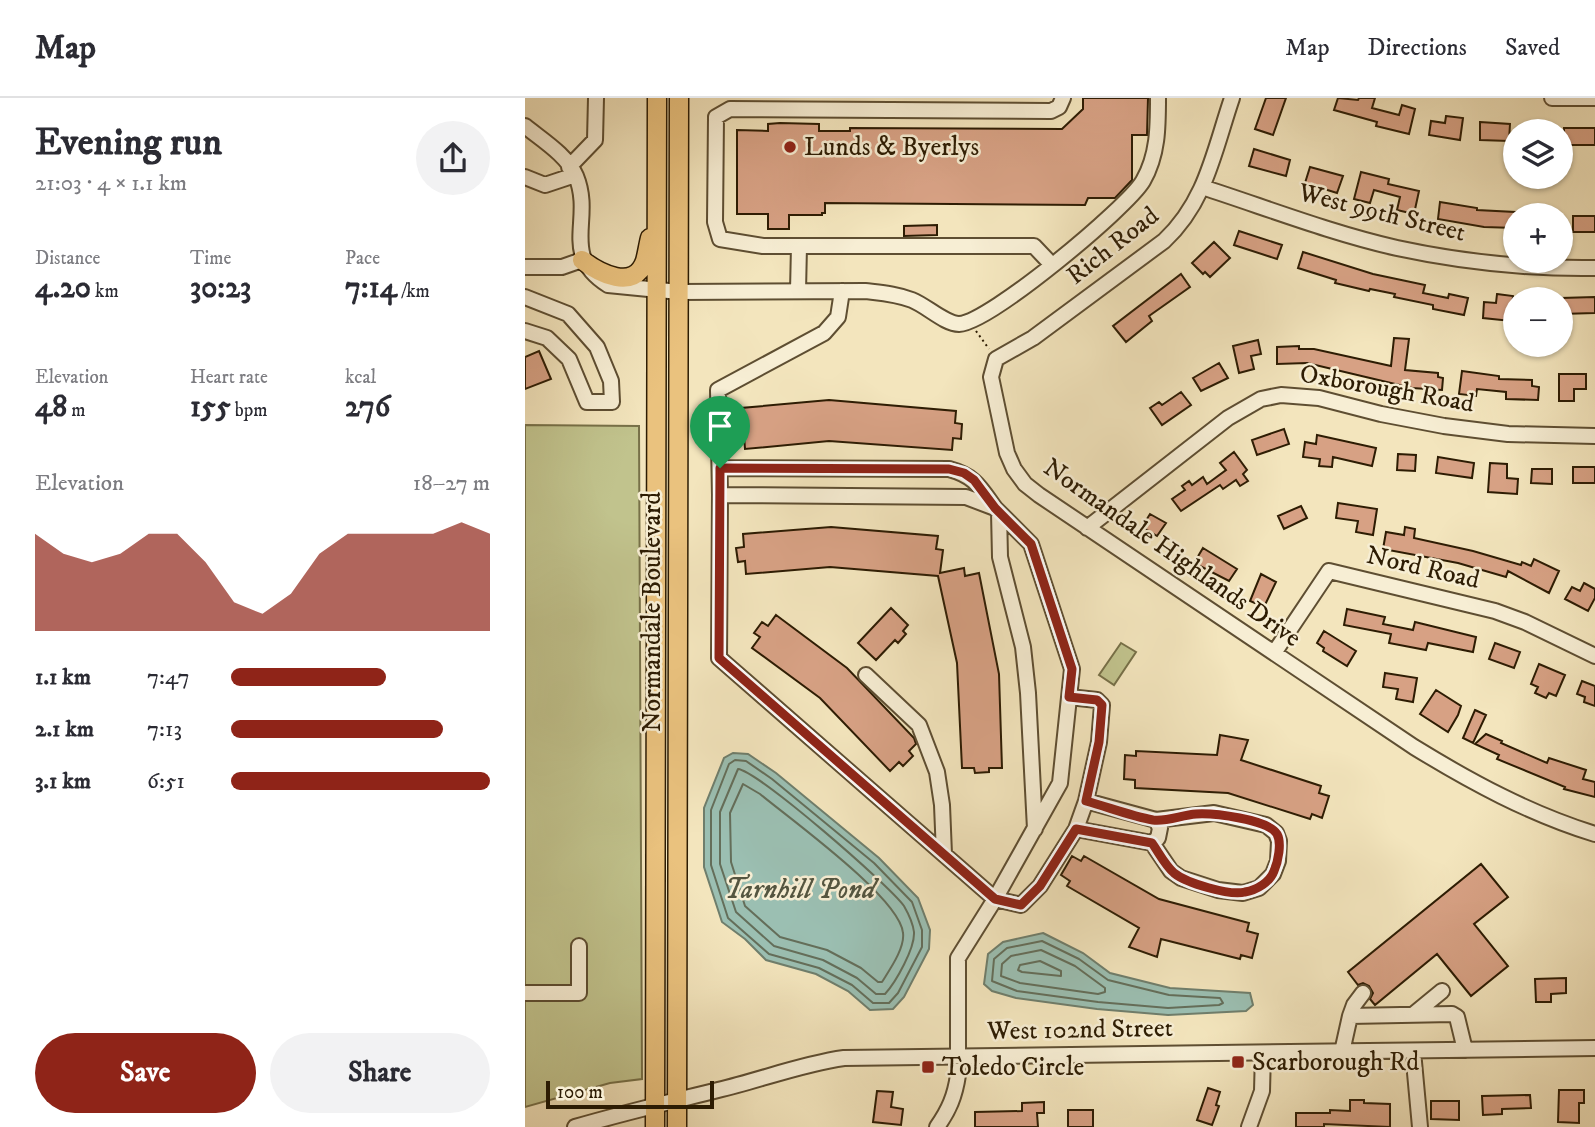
<!DOCTYPE html>
<meta charset="utf-8">
<style>
body{margin:0;font-family:"IM FELL DW Pica",serif;background:#f2f2f3;color:#2b2b33;height:100vh;display:flex;flex-direction:column;font-size:26px;white-space:nowrap}
*{box-sizing:border-box;margin:0}
p{font-size:23px;color:#7c7c81}
.icon{flex:none;width:38px;height:38px;fill:none;stroke:currentColor;stroke-width:2;stroke-linecap:round;stroke-linejoin:round}
.map{position:relative;flex:1;overflow:hidden}
.sheet{display:flex;flex-direction:column;background:#fff;width:525px}
.sheet>*{flex:none}
.fabs{position:absolute;left:978px;top:21px;display:grid;gap:14px}
.fabs a{display:grid;place-items:center;width:70px;height:70px;border-radius:50%;background:#fff;box-shadow:0 2px 5px #0004;font-size:35px}
.scale{position:absolute;left:21px;bottom:18px;width:168px;box-sizing:border-box;padding-left:7px;border:4px solid #2d1c03;border-top:0;font-size:19px;line-height:24px;white-space:nowrap;color:#2d1c03;-webkit-text-stroke:5px #f7eed4;paint-order:stroke}
.pin{position:absolute;display:grid;place-items:center;width:60px;height:60px;color:#fff;margin:-72px -30px;border-radius:50% 50% 50% 0;rotate:-45deg;box-shadow:0 0 7px #0007}
.pin .icon{rotate:45deg}
.round{display:grid;place-items:center;flex:none;width:74px;height:74px;border-radius:37px;background:#f2f2f3}
.summary{display:flex;align-items:center;justify-content:space-between;height:119px;padding:0 35px}
h1{font-size:38px;font-weight:700;line-height:52px}
.stats{display:grid;grid-template-columns:repeat(3,1fr);gap:10px;height:119px;padding:7px 35px}
.stats div{display:grid;align-content:center}
.stats b{font-size:30px;font-weight:700}
.stats small{font-size:19px;font-weight:400}
.stats p{font-size:19px}
.chart{height:196px;padding:14px 35px}
.chart p{display:flex;justify-content:space-between}
.chart svg{width:100%;height:126px;margin-top:7px;fill:#8f2418;opacity:.7}
.primary-button{display:flex;gap:14px;margin-top:auto;padding:14px 35px}
.primary-button a{flex:1;height:80px;border-radius:42px;background:#8f2418;color:#fff;font-size:28px;font-weight:700;line-height:80px;text-align:center}
.primary-button a+a{background:#f2f2f3;color:#2b2b33}
ul{padding:0 35px;list-style:none;font-size:23px}
li{display:grid;grid-template-columns:112px 84px 1fr;align-items:center;height:52px}
li i{height:18px;border-radius:9px;background:#8f2418}
header{display:flex;align-items:center;gap:42px;box-sizing:border-box;height:98px;padding:0 35px;background:#fff;border-bottom:2px solid #e1e1e2}
header strong{font-size:33px}
nav{display:flex;gap:38px;margin-inline-start:auto;font-size:24px}
main{display:flex;flex:1;min-height:0}
.map>svg:first-child{display:block}
.green{fill:#c1c38d;stroke:#777048;stroke-width:2}
.water{fill:#9bbfb2;stroke:#6f7e6c;stroke-width:2}
.lines{fill:none;stroke-linecap:round;stroke-linejoin:round}
.shore{stroke:#646e5a;stroke-width:2}
.building{fill:#d7a184;stroke:#2d1c03;stroke-width:2}
.minor-casing{stroke:#5e4e32;stroke-width:18}
.major-casing{stroke:#2d1c03;stroke-width:21}
.path{stroke:#2d1c03;stroke-width:2;stroke-dasharray:2 3.5;stroke-linecap:butt}
.minor{stroke:#f7eed4;stroke-width:14}
.major{stroke:#eac27e;stroke-width:18}
.route-casing{stroke:#fff;stroke-width:14}
.route{stroke:#8f2418;stroke-width:9}
.poi-dot{fill:#8f2418;stroke:#f7eed4;stroke-width:2.5}
.labels{text-anchor:middle;dominant-baseline:central;stroke-width:5;stroke-linejoin:round;paint-order:stroke}
.poi-label{font-size:26px;fill:#2d1c03;stroke:#f7eed4;text-anchor:start}
.street-label{font-size:26px;fill:#2d1c03;stroke:#f7eed4}
.water-label{font-size:28px;font-style:italic;fill:#545540;stroke:#f7eed4}
</style>
<header>
<strong>Map</strong>
<nav><a>Map</a><a>Directions</a><a>Saved</a></nav>
</header>
<main>
<section class="sheet">
<div class="summary"><div><h1>Evening run</h1><p>21:03 · 4 × 1.1 km</p></div><a class="round"><svg class="icon" aria-label="share" viewBox="0 0 24 24"><path d="M12 15V3M7 8l5-5 5 5M5 13v7h14v-7"/></svg></a></div>
<div class="stats">
<div><p>Distance</p><b>4.20<small> km</small></b></div>
<div><p>Time</p><b>30:23</b></div>
<div><p>Pace</p><b>7:14<small> /km</small></b></div>
</div>
<div class="stats">
<div><p>Elevation</p><b>48<small> m</small></b></div>
<div><p>Heart rate</p><b>155<small> bpm</small></b></div>
<div><p>kcal</p><b>276</b></div>
</div>
<div class="chart"><p><span>Elevation</span>18–27 m</p>
<svg viewBox="0 0 160 44" preserveAspectRatio="none"><path d="M0 44V10L10 17L20 20L30 17L40 10L50 10L60 20L70 34L80 38L90 31L100 17L110 10L120 10L130 10L140 10L150 6L160 10V44z"/></svg>
</div>
<ul>
<li><b>1.1 km</b>7:47<i style="width:60%"></i></li>
<li><b>2.1 km</b>7:13<i style="width:82%"></i></li>
<li><b>3.1 km</b>6:51<i style="width:100%"></i></li>
</ul>
<div class="primary-button"><a>Save</a><a>Share</a></div>
</section>
<div class="map">
<svg width="1070" height="1029" viewBox="0 0 1070 1029">
<rect width="100%" height="100%" fill="#f3e5bd"/>
<filter id="stains"><feTurbulence type="fractalNoise" baseFrequency=".00286" numOctaves="4"/><feColorMatrix values="0 0 0 0 .2 0 0 0 0 .09 0 0 0 0 .02 0 0 0 .5 -.17"/></filter>
<radialGradient id="worn" r=".72"><stop offset=".6" stop-color="#630" stop-opacity="0"/><stop offset="1" stop-color="#630" stop-opacity=".3"/></radialGradient>
<!-- green -->
<path class="green" d="M0,327L114,328L117,981L85,985L0,1009Z
M596,545L611,554L589,587L574,577Z"/>
<!-- water -->
<path class="water" d="M208,655L223,656L251,675L354,760L393,800L405,832L404,851L379,899L368,911L345,912L323,893L291,876L241,862L220,841L197,824L179,769V710L199,660Z
M518,835L558,855L585,875L645,890L725,895L728,907L721,913L643,917L572,911L491,900L467,893L459,886L463,856L478,844Z"/>
<g class="lines">
<!-- shore -->
<path class="shore" d="M210,662L221,663L247,681L349,765L387,804L397,832V849L373,895L364,905H348L327,887L294,870L244,856L203,820L186,767V712L204,666Z
M213,671C233,673 364,787 379,808C383,815 388,826 389,834C390,850 371,884 360,896H351L332,880L298,862L249,848L211,814L195,766V714Z
M218,686L235,696C265,721 375,800 378,835C380,850 365,871 357,884H353L336,870L302,852L255,839L220,808L206,764L205,715Z
M517,843L554,861L583,882L644,897L695,900L698,905L694,907L643,910L573,904L492,893L467,883L469,861L482,850Z
M516,852L550,868L580,890V894L573,896L495,885L476,878L477,866L486,858Z
M515,863L536,873V878L497,874L493,872L495,867Z"/>
</g>
<!-- building -->
<path class="building" d="M558,0H623L622,37H607V82L590,100H563L560,107L300,105V115H297V117H264V131H243V116H212V32L243,33V26L255,25L294,26V33H325V30L537,31L558,11Z
M741,0H761L748,37L730,31Z
M813,0L833,2L834,0H850L847,10L874,17L877,7L890,11L884,36L851,28L852,24L809,12Z
M921,18L938,20L935,42L904,37L906,23L920,25Z
M955,24L985,26L984,43L955,42Z
M1039,30H1070V47H1039Z
M729,51L765,62L761,78L724,68Z
M785,69L818,78L812,95L780,85Z
M836,74L864,81L863,86L894,93L889,116L872,112L875,99L849,92L845,105L829,101Z
M915,104L952,110V112L990,114V130L959,129L913,121Z
M1048,118H1070V134H1048Z
M412,127V137L379,138V128Z
M714,133L757,147L752,161L709,147Z
M689,144L705,160L685,179L680,174L678,176L667,165Z
M778,154L848,176L900,187L898,195L923,200L924,196L943,200L939,217L908,211V207L869,199L870,196L845,191L844,193L810,185L811,182L773,170Z
M656,176L665,189L624,218L627,223L601,244L588,228Z
M972,196L988,198L986,223L958,220L959,204L971,205Z
M1070,199V215L1036,216V200Z
M869,240L884,241L880,272L913,275V279L918,280L917,292L887,290L782,265L752,266V249L774,248V251H789L866,268Z
M733,242L736,256L726,258L729,271L714,275L708,248Z
M14,253L26,281L0,291V259Z
M694,265L703,280L676,293L668,280Z
M937,273L974,278V281L1007,282V288L1014,289L1013,302L981,301V294L952,291L951,298L934,296Z
M1034,276H1061V291H1049V303H1034Z
M656,294L666,307L637,327L625,310L634,304L637,307Z
M304,302L431,313L430,325L437,326L436,341L428,340L427,352L304,343L220,351L219,338L211,339L210,325L217,324L216,310Z
M759,331L764,346L732,357L727,342Z
M792,337L851,350L847,368L808,359L807,369L794,368L795,361L778,359L780,344L791,346Z
M709,354L722,372L718,376L723,383L715,388L711,382L698,391L695,387L656,413L647,401L660,392L657,388L664,383L667,387L678,379L682,386L701,372L695,365Z
M873,356L891,357L890,373L872,372Z
M913,359L949,365L947,380L911,375Z
M965,365L982,366V380L993,381L992,396L963,394Z
M1048,369H1070V385H1048Z
M1007,371H1027V386L1006,385Z
M813,405L852,411L848,437L831,434L833,423L811,420Z
M776,408L782,420L759,431L753,418Z
M625,416L641,425L632,438L617,429Z
M306,429L413,438L411,451L418,452L415,475L439,470L440,478L454,475L474,576L477,670H464V674L450,675L449,670H437L432,565L413,478L305,469L221,476L220,463L213,464L211,450L219,449L218,436Z
M880,429L890,431L889,440L948,453L996,467L997,464L1006,468L1009,461L1034,473L1024,495L983,473L981,479L933,465L858,451L861,434L879,437Z
M678,450L712,471L704,483L669,465Z
M736,476L751,484L739,509L725,503Z
M1059,485L1070,491V500L1063,513L1040,501L1047,489L1055,493Z
M366,510L383,527L378,533L381,536L373,545L370,542L351,562L333,545Z
M822,511L860,519L858,526L888,532L890,524L951,539L948,554L903,545L901,552L864,545L866,536L819,527Z
M251,517L322,570L389,640L391,646L384,653L388,658L378,668L374,664L365,673L295,600L227,550L235,539L229,535L237,524L243,528Z
M799,533L831,553L822,568L798,553L799,550L792,545Z
M970,545L995,554L989,570L964,561Z
M1014,566L1040,577L1031,598L1024,595L1021,600L1010,595L1013,589L1006,586Z
M860,575L892,580L888,604L871,601L873,591L858,589Z
M1057,583L1070,588V608L1059,604L1060,599L1052,596Z
M911,592L936,608L933,617L923,634L895,616Z
M950,612L961,617L948,645L938,640Z
M961,636L977,643L976,645L1022,665L1024,660L1061,672L1058,681L1070,684V699L1039,691L1040,689L972,661L974,657L950,646Z
M695,637L723,642L716,662L796,688L794,695L804,698L797,720L787,716L785,721L703,695L610,690V682L599,681L600,657L611,658V653L692,657Z
M547,758L556,763L559,758L634,801L724,825L722,833L733,836L727,860L716,857L715,861L636,841L632,859L604,849L614,830L542,788L545,783L536,777Z
M956,766L983,799L949,826L983,868L946,898L912,856L850,907L845,901L848,895L844,888L838,885L833,887L823,874Z
M1041,880V895L1026,896V904H1011L1010,881Z
M683,990L695,994L691,1007L694,1008L687,1027L672,1022Z
M1034,992H1059V1005H1054V1025L1033,1024Z
M352,993L368,994L366,1009L378,1011L376,1027L348,1024Z
M1005,997L1006,1010L977,1011V1016L958,1017L957,998Z
M825,1002H839V1005L865,1006V1029L799,1026V1029H771V1015H805V1012L825,1013Z
M906,1003H934V1022L906,1021Z
M519,1004V1015H512L513,1029H450V1014L497,1013V1005Z
M543,1012H568V1029H543Z"/>
<g class="lines">
<defs>
<path id="minor" d="M707,0C689,53 681,104 639,143L508,240L471,261L466,279L482,355L489,371L500,386L514,397L889,649C946,684 1005,716 1070,736
M1027,0H1070
M0,28C17,42 42,57 51,78C69,122 34,156 83,187L154,194L340,193C357,195 372,196 387,202C402,208 420,226 434,226C464,225 602,110 618,83C633,57 633,29 633,0
M44,69L70,42L71,0
M0,79L20,87L50,77
M677,89C742,110 806,135 872,150C937,164 1004,171 1070,170
M527,167L509,148H238L195,141L190,124L191,19L205,11L526,13L534,9L538,0
M0,169H37L57,162
M273,193L274,148
M0,199L43,216L72,249L86,283L87,304H62L44,261L22,240L0,233
M195,370L424,371C450,378 455,389 470,410
M195,397L441,399L470,410L506,446L547,571L535,685L470,801L194,560Z
M195,397L193,292L299,235L313,219L317,193
M474,414L475,459L498,549L503,595L510,731
M562,430L703,320L736,301L756,297L794,300L856,316L919,328L983,336L1070,338
M749,555L804,473L970,513L1000,524L1070,558
M341,577L394,627L412,674L417,707L419,756
M551,731L561,703
M627,745L646,773L656,780L693,792L718,795L734,790L748,776L753,763L754,743L751,735L741,727L689,715L631,722
M0,895H54V848
M889,916L917,893
M825,918L829,907L838,895
M888,953L895,1029
M817,954L825,918L927,916L932,919L940,952
M50,1029C98,1015 145,1004 193,992C236,982 276,966 319,960L1070,950
M412,1029C424,1012 430,998 433,977V860L470,801L496,807L515,788L551,731L627,745L633,740L635,730L631,722L561,703L574,644L577,607L572,602L544,599
M724,1029L737,993L738,955"/>
<path id="major" d="M57,162C74,175 109,194 120,163C122,156 123,148 125,140
M130,1029L132,0
M152,1029L154,0"/>
</defs>
<!-- minor casing -->
<use href="#minor" class="minor-casing"/>
<!-- major casing -->
<use href="#major" class="major-casing"/>
<!-- path -->
<path class="path" d="M451,233L464,251"/>
<!-- minor -->
<use href="#minor" class="minor"/>
<!-- major -->
<use href="#major" class="major"/>
</g>
<g class="lines">
<defs>
<path id="route" d="M195,370L424,371L439,375L449,382L470,410L506,446L547,571L544,599L572,602L577,607L574,644L561,703C583,709 606,718 628,722C641,724 657,717 671,716C688,715 743,721 752,736C757,745 753,764 749,773C745,784 732,792 720,794C705,798 661,785 649,775C640,767 634,755 627,745L551,731L515,788L496,807L470,801L194,560Z"/>
</defs>
<!-- route casing -->
<use href="#route" class="route-casing"/>
<!-- route -->
<use href="#route" class="route"/>
</g>
<!-- markers -->
<g class="poi-dot">
<circle cx="265" cy="49" r="7"/>
<rect x="706" y="957" width="14" height="14" rx="3.5"/>
<rect x="396" y="962" width="14" height="14" rx="3.5"/>
</g>
<g class="labels">
<!-- poi labels -->
<g class="poi-label">
<text x="279" y="49">Lunds &amp; Byerlys</text>
<text x="727" y="964">Scarborough Rd</text>
<text x="417" y="969">Toledo Circle</text>
</g>
<!-- street labels -->
<g class="street-label">
<text transform="translate(857 115) rotate(14)">West 99th Street</text>
<text transform="translate(588 148) rotate(-38)">Rich Road</text>
<text transform="translate(862 291) rotate(10)">Oxborough Road</text>
<text transform="translate(647 455) rotate(35)">Normandale Highlands Drive</text>
<text transform="translate(898 470) rotate(13)">Nord Road</text>
<text transform="translate(127 514) rotate(-90)">Normandale Boulevard</text>
<text transform="translate(555 932) rotate(-1)">West 102nd Street</text>
</g>
<!-- water labels -->
<g class="water-label">
<text x="275" y="791">Tarnhill Pond</text>
</g>
</g>
<rect width="100%" height="100%" filter="url(#stains)"/>
<rect width="100%" height="100%" fill="url(#worn)"/>
</svg>
<div class="fabs">
<a><svg class="icon" aria-label="layers" viewBox="0 0 24 24"><path d="M12 4l9 5-9 5-9-5zM3 14l9 5 9-5"/></svg></a>
<a>+</a>
<a>−</a>
</div>
<div class="scale">100 m</div>
<div class="pin" style="left:195px;top:370px;background:#1e9e55"><svg class="icon" aria-label="arrive" viewBox="0 0 24 24"><path d="M6 21V4h12l-3 4 3 4H6"/></svg></div>
</div>
</main>
